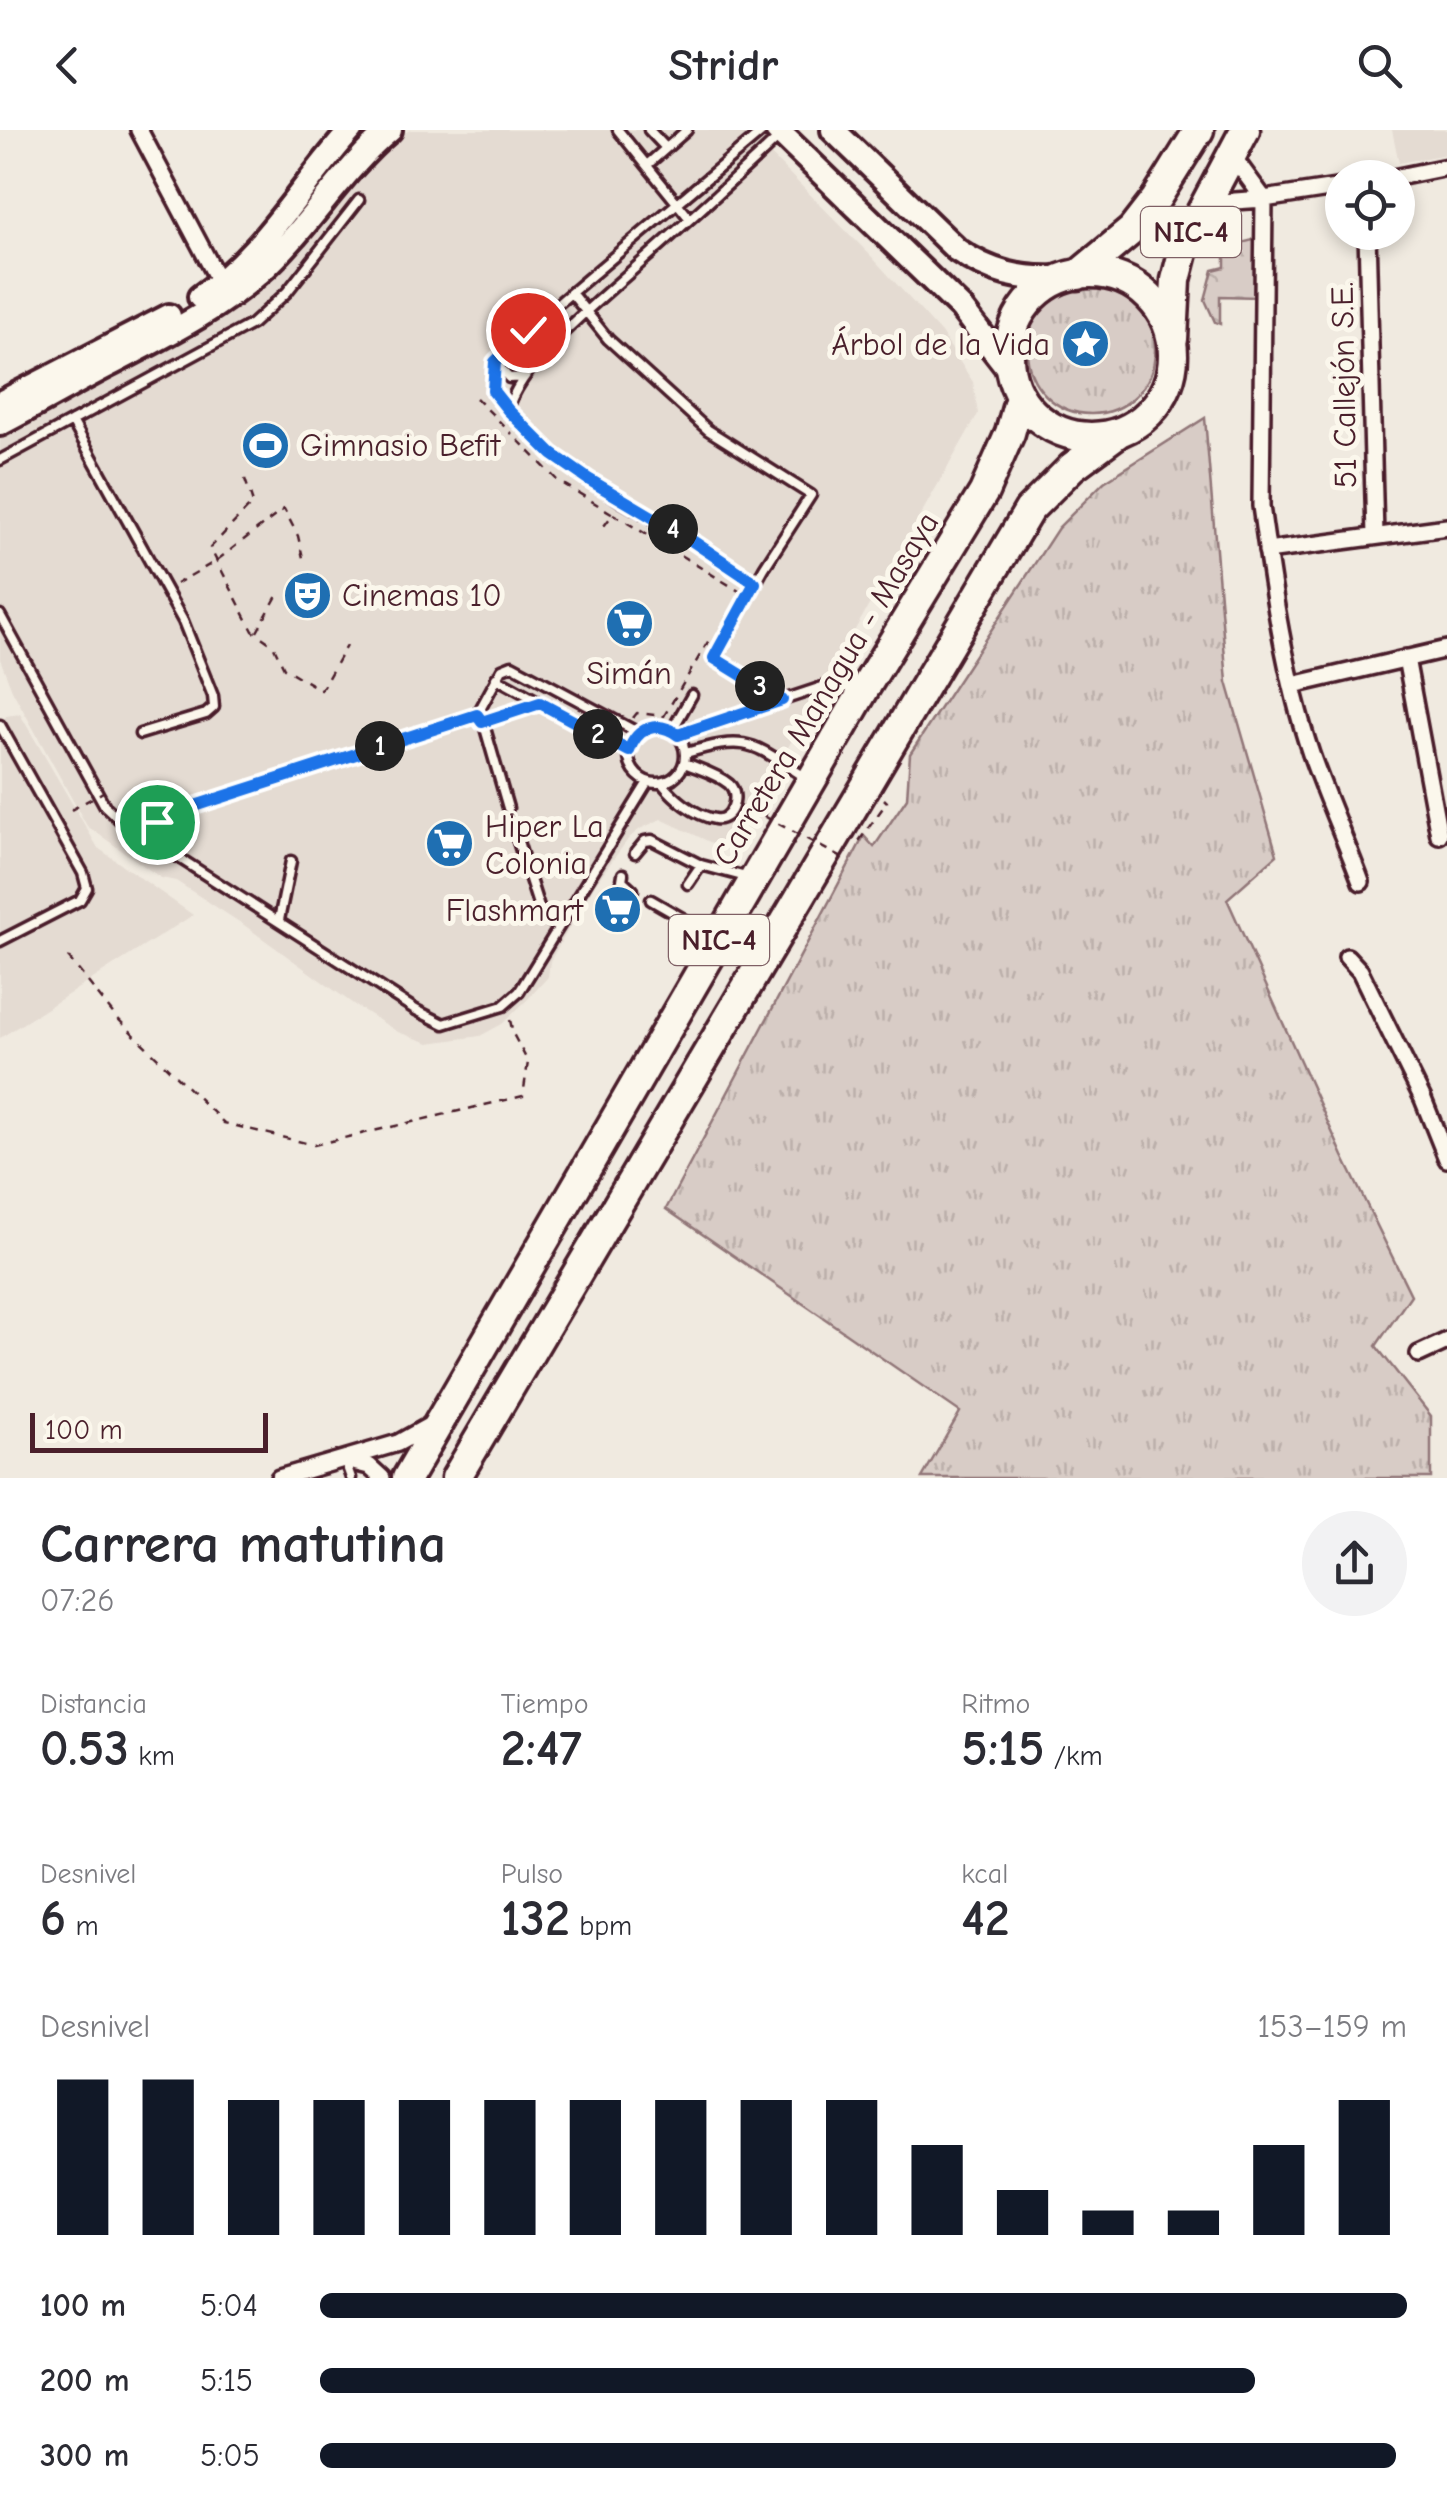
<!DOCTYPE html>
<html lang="es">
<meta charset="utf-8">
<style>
body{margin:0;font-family:"Comic Neue",sans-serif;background:#f2f2f3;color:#2b2b33;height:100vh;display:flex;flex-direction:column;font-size:38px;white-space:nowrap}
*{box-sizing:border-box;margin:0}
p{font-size:32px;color:#7c7c81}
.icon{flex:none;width:55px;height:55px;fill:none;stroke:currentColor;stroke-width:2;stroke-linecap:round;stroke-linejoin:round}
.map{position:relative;height:1348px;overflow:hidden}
.sheet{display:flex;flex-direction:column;background:#fff;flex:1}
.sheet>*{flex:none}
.tools{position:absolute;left:1325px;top:30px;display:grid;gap:20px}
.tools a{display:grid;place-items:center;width:90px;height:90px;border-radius:50%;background:#fff;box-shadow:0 5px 15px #0003;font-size:50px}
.scale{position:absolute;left:30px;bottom:25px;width:238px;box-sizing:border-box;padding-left:10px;border:5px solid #4a1f2b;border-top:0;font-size:28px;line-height:35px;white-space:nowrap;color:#4a1f2b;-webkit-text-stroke:8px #fbf7ec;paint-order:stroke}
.pin{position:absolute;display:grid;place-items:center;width:85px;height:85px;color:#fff;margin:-42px;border:5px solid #fff;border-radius:50%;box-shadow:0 2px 10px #0007}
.km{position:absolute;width:50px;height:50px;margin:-25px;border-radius:50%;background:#222;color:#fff;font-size:28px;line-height:50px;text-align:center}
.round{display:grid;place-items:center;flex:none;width:105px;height:105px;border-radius:52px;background:#f2f2f3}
.summary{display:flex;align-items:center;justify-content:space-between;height:170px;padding:0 40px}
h1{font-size:55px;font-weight:700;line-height:75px}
.metrics{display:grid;grid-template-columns:repeat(3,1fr);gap:15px;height:170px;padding:10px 40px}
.metrics div{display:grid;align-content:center}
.metrics b{font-size:50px;font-weight:700}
.metrics small{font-size:28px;font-weight:400}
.metrics p{font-size:28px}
.chart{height:280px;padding:20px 40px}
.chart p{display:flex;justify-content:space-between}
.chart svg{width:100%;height:180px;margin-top:10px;stroke:#111827;stroke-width:6}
ul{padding:0 40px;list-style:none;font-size:32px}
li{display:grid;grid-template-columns:160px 120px 1fr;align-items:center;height:75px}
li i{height:25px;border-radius:12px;background:#111827}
header{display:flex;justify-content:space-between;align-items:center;height:130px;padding:0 40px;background:#fff;font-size:45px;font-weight:700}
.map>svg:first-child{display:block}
.built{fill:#e4dbd2}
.grass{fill:url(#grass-tufts);stroke:#917678;stroke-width:2.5}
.forest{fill:url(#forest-crowns);stroke:#917678;stroke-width:2.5}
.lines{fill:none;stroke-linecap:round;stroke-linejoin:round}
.lane-casing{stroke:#4a1f2b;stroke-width:15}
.street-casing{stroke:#4a1f2b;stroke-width:22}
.secondary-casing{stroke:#4a1f2b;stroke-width:30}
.highway-casing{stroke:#4a1f2b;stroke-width:35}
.path{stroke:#4a1f2b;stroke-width:2.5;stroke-dasharray:8 8;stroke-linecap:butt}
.lane{stroke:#fbf7ec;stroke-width:8}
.street{stroke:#fbf7ec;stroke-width:15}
.secondary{stroke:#fbf7ec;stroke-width:22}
.highway{stroke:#fbf7ec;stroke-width:28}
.path-bridge{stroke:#4a1f2b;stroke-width:2.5;stroke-dasharray:8 8;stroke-linecap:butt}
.route-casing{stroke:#fff;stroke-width:20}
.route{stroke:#1a73e8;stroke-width:12}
.labels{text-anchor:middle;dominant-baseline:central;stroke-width:10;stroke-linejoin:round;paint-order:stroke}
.shield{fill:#fbf7ec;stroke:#7f6065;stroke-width:2.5}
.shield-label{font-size:30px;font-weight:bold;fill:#4a1f2b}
.poi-label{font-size:32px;fill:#4a1f2b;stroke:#fbf7ec;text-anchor:start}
.street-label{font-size:32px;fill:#4a1f2b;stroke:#fbf7ec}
</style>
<header><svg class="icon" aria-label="back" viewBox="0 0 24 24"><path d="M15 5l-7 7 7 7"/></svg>Stridr<svg class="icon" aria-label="search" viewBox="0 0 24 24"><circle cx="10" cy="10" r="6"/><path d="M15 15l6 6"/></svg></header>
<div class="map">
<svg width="1447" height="1348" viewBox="0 0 1447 1348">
<defs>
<pattern id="grass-tufts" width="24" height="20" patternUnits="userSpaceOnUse" patternTransform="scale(2.5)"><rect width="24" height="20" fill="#d8ccc6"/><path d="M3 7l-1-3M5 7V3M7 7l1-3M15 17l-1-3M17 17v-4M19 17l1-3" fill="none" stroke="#bbafaa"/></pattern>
<pattern id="forest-crowns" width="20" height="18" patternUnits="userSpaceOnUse" patternTransform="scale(2.5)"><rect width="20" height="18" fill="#d8ccc6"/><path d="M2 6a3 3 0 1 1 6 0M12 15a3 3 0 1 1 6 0" fill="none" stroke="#bbafaa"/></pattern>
</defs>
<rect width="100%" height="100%" fill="#f0eae0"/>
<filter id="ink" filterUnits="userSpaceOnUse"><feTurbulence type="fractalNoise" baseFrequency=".01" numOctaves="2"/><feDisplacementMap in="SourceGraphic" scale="20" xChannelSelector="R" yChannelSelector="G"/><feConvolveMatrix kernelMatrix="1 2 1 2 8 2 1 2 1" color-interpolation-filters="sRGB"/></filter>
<g filter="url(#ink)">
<!-- built -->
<path class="built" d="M410,0H746L871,126L941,203L973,252L978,284L738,705L723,715L714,714L661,689L640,699L629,708L595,754L550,831L548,847L527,870L502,894L480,906L429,913L398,902L356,876L244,795L176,751L161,748L87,696L12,560L0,529V304L190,203L379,17Z
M1392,0H1447V24L1399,33Z
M20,584L98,718L193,785L0,908V599L6,586Z"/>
<!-- grass -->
<path class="grass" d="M1027 220a64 64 0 1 1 128 0a64 64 0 1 1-128 0Z
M1205,288L1227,552L1277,725L1227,769L1343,1026L1411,1165L1376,1216L1431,1286V1348H922L960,1282L666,1079L864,706L874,717L907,668L910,624L1058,398L1104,352Z"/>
<!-- forest -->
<path class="forest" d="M1257,109L1258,167L1220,166V194L1215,192L1205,170L1213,140L1225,137V117Z"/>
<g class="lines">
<defs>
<path id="lane" d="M618,0L690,89
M649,0L666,18
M647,35L687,0
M572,164L608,209L708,300L811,365L764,438L714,529
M509,216L527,227L529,241
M495,233L509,248L523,247
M508,280C520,231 607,164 645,129C691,88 737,48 781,5
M72,291L183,491L213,566L214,577L206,584L140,604
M0,330L252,194L287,162L359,70
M755,453L691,410L622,372L552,325L521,294L493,261L495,233L508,216L764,0
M0,485L105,676L120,690L416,880L444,894L503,876L519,862L648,652
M714,527L783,570
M496,548L629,621
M477,585L502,539L512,535L639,603
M483,591L508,678
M0,595L83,743L87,758L80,770L0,811
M629 625a28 28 0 1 1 56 0a28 28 0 1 1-56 0Z
M672,600L692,565
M678,605L822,557H855
M686,623C750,604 752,614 805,647
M662,653C674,668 695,686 715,689C732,692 741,665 729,654C717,644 699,639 685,633
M515,702L541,784L558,797
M146,704L170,684L477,585L483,591L540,573
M635,723L645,711L652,710L701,735L750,748
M623,744L622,750L633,760
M688,754L701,735
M651,770L684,789L709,819
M279,790L291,731
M345,1331L351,1348"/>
<path id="street" d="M139,0L220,153
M1231,24L1264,69L1261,376C1272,456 1285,547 1311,624C1326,667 1345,709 1361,752
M1393,48L1447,37
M1206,73L1264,69L1342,57
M1367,102L1375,406
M1267,421L1447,397
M1406,528L1439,705
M1293,555L1447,519
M1347,827L1360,841L1423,969L1447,1029
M1419,1224L1447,1211
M349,1331L369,1336L382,1348
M279,1348L398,1313L434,1293"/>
<path id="secondary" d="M777,0L961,178L1010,241
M833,0L957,120C991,143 1020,150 1061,148
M200,167C267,120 298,59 351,0
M0,273L169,186
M0,294C37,275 72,254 109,235C160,208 217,181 260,142C308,99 341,41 390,0"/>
<path id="highway" d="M1009 225a82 82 0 1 1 164 0a82 82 0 1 1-164 0Z
M1078,145L1132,100L1156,69L1199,0
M1173,209L1176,150L1186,111L1245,0
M407,1348L865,558L984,362L1010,303L1020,267
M456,1348L1029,380L1072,337L1118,303"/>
</defs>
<!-- lane casing -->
<use href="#lane" class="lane-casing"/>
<!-- street casing -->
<use href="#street" class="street-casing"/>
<!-- secondary casing -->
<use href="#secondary" class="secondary-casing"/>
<!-- highway casing -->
<use href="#highway" class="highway-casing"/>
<!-- path -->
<path class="path" d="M476,268L512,304
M518,310L557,350L613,384L604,396
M245,349L253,373L210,418L253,501L273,515L284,538L321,560L346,516
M613,384L739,461
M176,454L216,431L284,379L298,406L303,428
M257,502L278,464
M633,588L637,583L664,586L712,505
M764,686L769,675
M859,711L887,672L884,669
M68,827L115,886L224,993L314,1015L523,966L528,932L513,904L509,885"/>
<!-- lane -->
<use href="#lane" class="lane"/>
<!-- street -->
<use href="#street" class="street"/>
<!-- secondary -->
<use href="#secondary" class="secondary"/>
<!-- highway -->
<use href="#highway" class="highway"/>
<!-- path-bridge -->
<path class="path-bridge" d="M71,680L103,662
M764,686L844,729"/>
</g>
</g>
<g class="lines" filter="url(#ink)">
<defs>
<path id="route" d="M157,692L170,684L477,585L482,592L540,573L629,621C637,597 658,590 678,605L782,570L714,528L755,453L691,410L588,349L552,324L508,280L493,261L495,232L528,200"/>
</defs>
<!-- route casing -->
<use href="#route" class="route-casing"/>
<!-- route -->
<use href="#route" class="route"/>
</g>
<!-- icons -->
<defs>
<symbol id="sight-disc" viewBox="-11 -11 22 22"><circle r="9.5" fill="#1f6fb2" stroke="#fbf7ec"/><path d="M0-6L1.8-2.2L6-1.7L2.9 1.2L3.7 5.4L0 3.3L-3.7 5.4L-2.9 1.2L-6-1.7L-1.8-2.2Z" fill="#fff"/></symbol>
<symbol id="stadium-disc" viewBox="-11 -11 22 22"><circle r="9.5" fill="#1f6fb2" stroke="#fbf7ec"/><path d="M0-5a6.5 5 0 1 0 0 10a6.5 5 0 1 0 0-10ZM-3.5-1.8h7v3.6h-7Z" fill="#fff"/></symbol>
<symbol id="theatre-disc" viewBox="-11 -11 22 22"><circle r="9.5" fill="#1f6fb2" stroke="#fbf7ec"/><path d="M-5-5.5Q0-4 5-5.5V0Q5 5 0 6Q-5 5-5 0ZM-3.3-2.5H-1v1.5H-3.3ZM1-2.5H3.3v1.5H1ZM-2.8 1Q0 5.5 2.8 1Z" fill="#fff"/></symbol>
<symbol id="supermarket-disc" viewBox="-11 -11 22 22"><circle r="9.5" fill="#1f6fb2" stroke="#fbf7ec"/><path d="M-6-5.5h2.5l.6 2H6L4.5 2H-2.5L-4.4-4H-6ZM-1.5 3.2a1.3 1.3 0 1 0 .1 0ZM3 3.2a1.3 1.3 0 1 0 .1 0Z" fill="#fff"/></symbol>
</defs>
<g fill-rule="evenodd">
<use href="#sight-disc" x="1058" y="186" width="55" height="55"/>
<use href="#stadium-disc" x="238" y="288" width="55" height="55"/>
<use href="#theatre-disc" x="280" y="438" width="55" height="55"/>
<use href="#supermarket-disc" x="602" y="466" width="55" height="55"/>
<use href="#supermarket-disc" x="422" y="686" width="55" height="55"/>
<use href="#supermarket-disc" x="590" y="752" width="55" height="55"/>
</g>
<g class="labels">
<!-- shield labels -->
<g class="shield">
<rect x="1141" y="77" width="100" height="50" rx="8"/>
<rect x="669" y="785" width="100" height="50" rx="8"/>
</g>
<g class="shield-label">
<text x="1191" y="102">NIC-4</text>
<text x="719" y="810">NIC-4</text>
</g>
<!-- poi labels -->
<g class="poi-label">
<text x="1050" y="214" text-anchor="end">Árbol de la Vida</text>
<text x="300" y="315">Gimnasio Befit</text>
<text x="342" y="465">Cinemas 10</text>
<text x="629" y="543" text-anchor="middle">Simán</text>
<text x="485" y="696">Hiper La<tspan x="485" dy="37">Colonia</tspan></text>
<text x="583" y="780" text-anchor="end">Flashmart</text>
</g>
<!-- street labels -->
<g class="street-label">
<text transform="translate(1344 255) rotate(-91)">51 Callejón S.E.</text>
<text transform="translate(826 559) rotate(-59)">Carretera Managua - Masaya</text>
</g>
</g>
</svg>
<div class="tools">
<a><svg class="icon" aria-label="locate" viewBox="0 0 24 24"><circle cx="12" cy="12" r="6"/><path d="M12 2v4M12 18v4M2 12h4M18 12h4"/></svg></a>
</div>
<div class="scale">100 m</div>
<div class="pin" style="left:157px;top:692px;background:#1e9e55"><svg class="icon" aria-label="arrive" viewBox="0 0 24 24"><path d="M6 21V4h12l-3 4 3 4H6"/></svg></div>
<div class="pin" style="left:528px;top:200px;background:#d93025"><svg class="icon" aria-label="check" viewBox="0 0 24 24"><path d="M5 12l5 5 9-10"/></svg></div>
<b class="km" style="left:380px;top:616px">1</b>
<b class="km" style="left:598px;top:604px">2</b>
<b class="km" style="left:760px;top:556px">3</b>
<b class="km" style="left:673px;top:399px">4</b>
</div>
<section class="sheet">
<div class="summary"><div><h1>Carrera matutina</h1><p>07:26</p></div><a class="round"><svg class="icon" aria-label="share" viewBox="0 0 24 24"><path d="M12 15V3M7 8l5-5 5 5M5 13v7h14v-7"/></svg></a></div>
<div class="metrics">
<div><p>Distancia</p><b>0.53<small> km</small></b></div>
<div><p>Tiempo</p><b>2:47</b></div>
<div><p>Ritmo</p><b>5:15<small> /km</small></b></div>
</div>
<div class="metrics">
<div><p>Desnivel</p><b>6<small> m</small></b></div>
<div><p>Pulso</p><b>132<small> bpm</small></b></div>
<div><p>kcal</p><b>42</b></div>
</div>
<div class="chart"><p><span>Desnivel</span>153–159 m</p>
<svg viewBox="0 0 160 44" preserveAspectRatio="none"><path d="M5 44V6M15 44V6M25 44V11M35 44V11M45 44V11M55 44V11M65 44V11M75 44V11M85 44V11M95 44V11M105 44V22M115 44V33M125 44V38M135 44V38M145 44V22M155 44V11"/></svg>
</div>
<ul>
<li><b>100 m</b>5:04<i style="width:100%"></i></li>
<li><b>200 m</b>5:15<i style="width:86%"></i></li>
<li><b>300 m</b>5:05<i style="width:99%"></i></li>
</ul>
</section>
